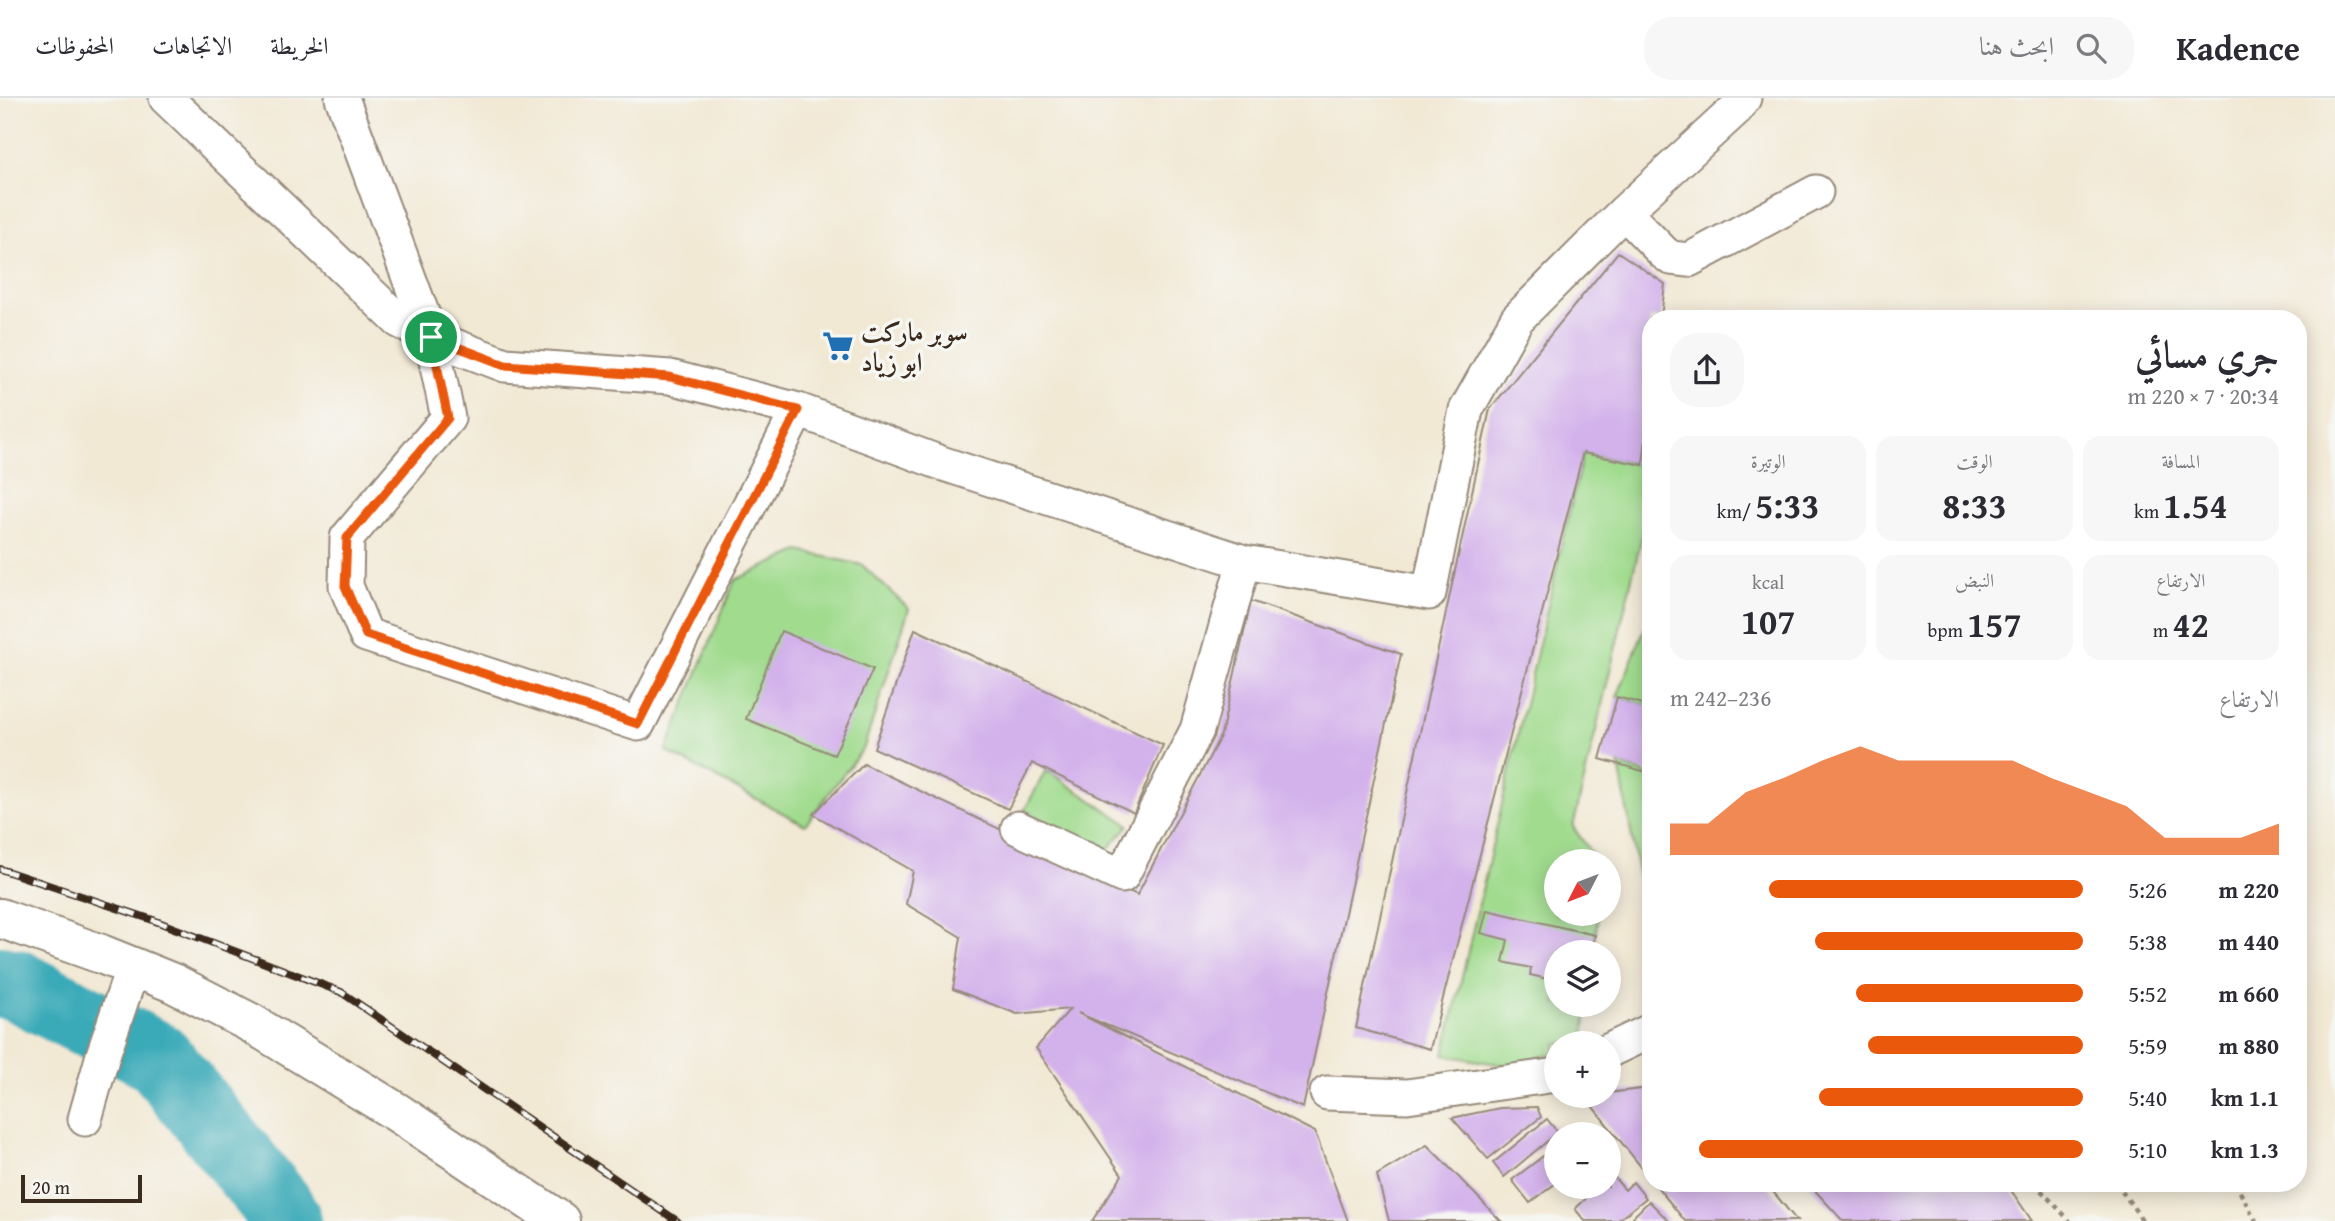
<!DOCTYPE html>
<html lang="ar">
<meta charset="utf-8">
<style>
body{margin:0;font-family:"Gentium Book Plus",Amiri,serif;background:#f7f7f7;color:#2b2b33;direction:rtl;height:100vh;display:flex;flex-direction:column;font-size:26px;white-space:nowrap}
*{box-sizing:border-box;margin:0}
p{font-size:23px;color:#7c7c81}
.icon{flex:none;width:38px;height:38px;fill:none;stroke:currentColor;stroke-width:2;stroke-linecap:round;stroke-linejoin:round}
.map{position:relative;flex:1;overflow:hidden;direction:ltr}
.sheet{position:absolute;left:1642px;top:212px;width:665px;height:882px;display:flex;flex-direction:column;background:#fff;border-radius:28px;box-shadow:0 4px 18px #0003;direction:rtl}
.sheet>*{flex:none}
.needle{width:46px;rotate:228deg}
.controls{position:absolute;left:1544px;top:751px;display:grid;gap:14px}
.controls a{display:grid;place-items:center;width:77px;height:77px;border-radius:50%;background:#fff;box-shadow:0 4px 18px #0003;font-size:35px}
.scale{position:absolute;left:21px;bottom:18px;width:121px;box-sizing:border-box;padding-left:7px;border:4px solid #3b2a1e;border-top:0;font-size:19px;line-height:24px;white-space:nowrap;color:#3b2a1e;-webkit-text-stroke:5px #f6f6f2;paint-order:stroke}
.pin{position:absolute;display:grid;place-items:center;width:60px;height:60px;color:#fff;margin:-30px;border:4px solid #fff;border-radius:50%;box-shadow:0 2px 7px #0007}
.round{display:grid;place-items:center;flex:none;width:74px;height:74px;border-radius:28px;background:#f7f7f7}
.summary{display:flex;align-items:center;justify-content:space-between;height:119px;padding:0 28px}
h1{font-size:38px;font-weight:700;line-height:52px}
.metrics{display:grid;grid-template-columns:repeat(3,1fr);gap:10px;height:119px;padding:7px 28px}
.metrics div{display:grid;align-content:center;border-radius:18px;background:#f7f7f7;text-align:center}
.metrics b{font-size:35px;font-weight:700}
.metrics small{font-size:19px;font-weight:400}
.metrics p{font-size:19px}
.chart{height:196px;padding:14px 28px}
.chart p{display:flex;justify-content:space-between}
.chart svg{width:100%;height:126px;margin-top:7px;fill:#ea580c;opacity:.7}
ul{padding:0 28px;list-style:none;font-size:23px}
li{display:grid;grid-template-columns:112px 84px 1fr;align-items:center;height:52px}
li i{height:18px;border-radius:9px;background:#ea580c}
header{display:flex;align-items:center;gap:42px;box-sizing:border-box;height:98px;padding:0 35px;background:#fff;border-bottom:2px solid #e1e1e2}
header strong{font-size:33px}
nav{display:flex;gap:38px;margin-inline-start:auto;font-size:24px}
.search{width:490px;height:63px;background:#f7f7f7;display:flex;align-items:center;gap:18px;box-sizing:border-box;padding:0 24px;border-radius:28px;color:#7c7c81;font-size:26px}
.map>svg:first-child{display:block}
.green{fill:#a0db8e;stroke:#6e8256;stroke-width:2}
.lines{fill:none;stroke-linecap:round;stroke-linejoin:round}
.river{stroke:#3aaab8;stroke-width:72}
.building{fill:#d3b1eb}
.minor-casing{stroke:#968a7a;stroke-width:37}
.primary-casing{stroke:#968a7a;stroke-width:42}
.path{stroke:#968a7a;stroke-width:4.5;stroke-dasharray:5 5;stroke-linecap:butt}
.minor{stroke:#fff;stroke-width:33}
.primary{stroke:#fff;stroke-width:38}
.rail-casing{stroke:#3b2a1e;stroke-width:8}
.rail{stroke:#f6f6f2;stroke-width:5;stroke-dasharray:16;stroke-linecap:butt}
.route-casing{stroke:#fff;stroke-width:14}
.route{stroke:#ea580c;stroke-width:9}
.labels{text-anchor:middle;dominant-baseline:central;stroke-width:7;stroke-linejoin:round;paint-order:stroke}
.poi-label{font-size:26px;font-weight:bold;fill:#3b2a1e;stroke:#f6f6f2;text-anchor:start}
</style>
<header>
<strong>Kadence</strong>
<div class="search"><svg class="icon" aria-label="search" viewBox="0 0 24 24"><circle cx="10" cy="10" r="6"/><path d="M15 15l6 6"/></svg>ابحث هنا</div>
<nav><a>الخريطة</a><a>الاتجاهات</a><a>المحفوظات</a></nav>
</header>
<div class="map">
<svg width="2335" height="1123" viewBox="0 0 2335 1123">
<rect width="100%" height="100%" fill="#f6f6f2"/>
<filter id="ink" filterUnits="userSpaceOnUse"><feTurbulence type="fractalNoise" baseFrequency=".0143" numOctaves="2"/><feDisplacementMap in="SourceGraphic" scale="14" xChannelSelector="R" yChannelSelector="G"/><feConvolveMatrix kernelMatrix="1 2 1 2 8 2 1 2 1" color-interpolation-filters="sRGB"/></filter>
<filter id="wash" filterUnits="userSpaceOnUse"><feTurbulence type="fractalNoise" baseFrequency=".00686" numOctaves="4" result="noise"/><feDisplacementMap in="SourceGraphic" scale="28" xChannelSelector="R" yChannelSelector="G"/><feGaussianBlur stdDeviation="1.57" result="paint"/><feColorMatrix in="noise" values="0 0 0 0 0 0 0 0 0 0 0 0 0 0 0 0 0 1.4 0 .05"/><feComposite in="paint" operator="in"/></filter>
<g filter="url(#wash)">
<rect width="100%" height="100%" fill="#f2e9d5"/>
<!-- green -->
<path class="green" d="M1583,355L1643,367L1650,371V404L1573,729L1597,763H1556V816H1598L1594,854H1556V906L1588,907L1583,945H1556V954L1508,968L1444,957Z
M799,453L862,467L909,511L864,649L805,727L666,653L735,482Z
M1650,517V608L1617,599Z
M1619,666L1650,678V820H1646Z
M1046,672L1129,727L1107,752L1024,713Z"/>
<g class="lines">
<!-- river -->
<path class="river" d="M0,884L16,887L157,959L277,1107L286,1123"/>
</g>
<g id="blocks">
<!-- building -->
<path class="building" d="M1618,154L1665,186L1661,220H1650V304L1643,367L1583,355L1430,951L1356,930L1490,311Z
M1251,503L1401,556L1303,1010L1078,915L1315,1034L1348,1123H1092L1122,1077L1036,950L1070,911L1017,916L953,891L961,839L906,806L913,773L813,716L864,666L1137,797L1221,637Z
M915,531L1163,647L1134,715L1032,665L1008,711L874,650Z
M781,533L873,571L834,657L746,621Z
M1617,599L1650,608V675L1600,661Z
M1487,812L1595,837L1591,854H1556V883L1530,877L1531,870L1503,864L1508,842L1481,835Z
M1650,990V1080L1584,998H1608V995Z
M1537,1009L1541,1019L1488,1061L1452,1020L1500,1010Z
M1547,1021L1559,1036H1556L1504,1079L1493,1065Z
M1427,1047L1444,1064L1501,1123H1389L1377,1077Z
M1556,1048V1085L1530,1105L1512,1082Z
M1612,1077L1625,1092L1633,1084L1646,1100L1617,1123H1585L1575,1111L1599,1088H1608V1080Z
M1654,1085H1766L1797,1123H1685Z
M1808,1085H2006L2032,1123H1843Z
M1649,1103L1669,1123H1637L1633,1119Z"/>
</g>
</g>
<g filter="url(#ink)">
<use href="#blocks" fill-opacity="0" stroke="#968a7a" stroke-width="2"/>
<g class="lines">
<defs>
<path id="minor" d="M166,0L399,223L431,239L505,267L670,279L798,312L941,365L1244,464L1429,495L1466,312L1517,221L1624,114L1736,11L1744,0
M342,0L431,239L448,320L347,440L346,488L366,537L638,626L798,312
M1624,114L1664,155L1671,160L1689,162L1816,94
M1018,730L1122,778L1197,632L1244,464
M1608,953L1650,933
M1327,995L1407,998L1556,977
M85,1021L103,957L133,869"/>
<path id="primary" d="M0,820L101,856L173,885L251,925L398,1015L560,1123"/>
</defs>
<!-- minor casing -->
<use href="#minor" class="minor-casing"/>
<!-- primary casing -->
<use href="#primary" class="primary-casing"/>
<!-- path -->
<path class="path" d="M2034,1085L2070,1123
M2116,1085L2143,1123
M2235,1085L2256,1123"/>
<!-- minor -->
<use href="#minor" class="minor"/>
<!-- primary -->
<use href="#primary" class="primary"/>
<defs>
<path id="rail" d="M0,771L153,822L341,894L677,1123"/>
</defs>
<!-- rail casing -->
<use href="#rail" class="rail-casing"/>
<!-- rail -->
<use href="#rail" class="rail"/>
</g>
</g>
<g class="lines" filter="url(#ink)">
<defs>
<path id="route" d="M431,239L505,267L670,279L798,312L638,626L366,537L345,488L347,440L448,320Z"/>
</defs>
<!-- route casing -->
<use href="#route" class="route-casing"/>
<!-- route -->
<use href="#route" class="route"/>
</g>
<!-- icons -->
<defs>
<symbol id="supermarket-bare" viewBox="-9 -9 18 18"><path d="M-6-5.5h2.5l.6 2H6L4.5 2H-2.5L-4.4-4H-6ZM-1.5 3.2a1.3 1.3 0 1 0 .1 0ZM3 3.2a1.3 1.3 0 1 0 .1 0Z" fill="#1f6fb2" stroke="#f6f6f2" stroke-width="2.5" paint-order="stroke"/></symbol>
</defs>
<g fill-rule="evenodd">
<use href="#supermarket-bare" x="816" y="226" width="44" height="44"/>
</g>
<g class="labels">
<!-- poi labels -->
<g class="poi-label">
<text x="861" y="233">سوبر ماركت<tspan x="861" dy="30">ابو زياد</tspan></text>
</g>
</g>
</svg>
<div class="controls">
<a><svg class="needle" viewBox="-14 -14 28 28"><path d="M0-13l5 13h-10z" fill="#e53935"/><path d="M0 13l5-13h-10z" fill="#7c7c81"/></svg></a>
<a><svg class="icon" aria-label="layers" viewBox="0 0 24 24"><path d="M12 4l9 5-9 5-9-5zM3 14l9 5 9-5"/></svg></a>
<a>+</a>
<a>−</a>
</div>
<div class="scale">20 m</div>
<div class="pin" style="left:431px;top:239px;background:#1e9e55"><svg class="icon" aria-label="arrive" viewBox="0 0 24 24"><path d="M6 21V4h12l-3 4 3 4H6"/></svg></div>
<section class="sheet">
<div class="summary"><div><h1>جري مسائي</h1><p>20:34 · 7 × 220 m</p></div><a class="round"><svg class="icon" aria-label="share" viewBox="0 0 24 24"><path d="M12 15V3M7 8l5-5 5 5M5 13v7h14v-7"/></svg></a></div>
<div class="metrics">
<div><p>المسافة</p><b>1.54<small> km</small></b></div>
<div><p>الوقت</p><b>8:33</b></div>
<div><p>الوتيرة</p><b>5:33<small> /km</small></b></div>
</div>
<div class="metrics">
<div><p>الارتفاع</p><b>42<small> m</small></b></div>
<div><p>النبض</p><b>157<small> bpm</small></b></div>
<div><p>kcal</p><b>107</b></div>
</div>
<div class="chart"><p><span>الارتفاع</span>236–242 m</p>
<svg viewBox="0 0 160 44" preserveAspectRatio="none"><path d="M0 44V33L10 33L20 22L30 17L40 11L50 6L60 11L70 11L80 11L90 11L100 17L110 22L120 27L130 38L140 38L150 38L160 33V44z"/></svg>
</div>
<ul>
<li><b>220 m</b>5:26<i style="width:76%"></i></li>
<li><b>440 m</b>5:38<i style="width:65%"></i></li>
<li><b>660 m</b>5:52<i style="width:55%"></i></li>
<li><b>880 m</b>5:59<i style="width:52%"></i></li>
<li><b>1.1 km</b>5:40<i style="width:64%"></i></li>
<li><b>1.3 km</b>5:10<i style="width:93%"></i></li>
</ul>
</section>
</div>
